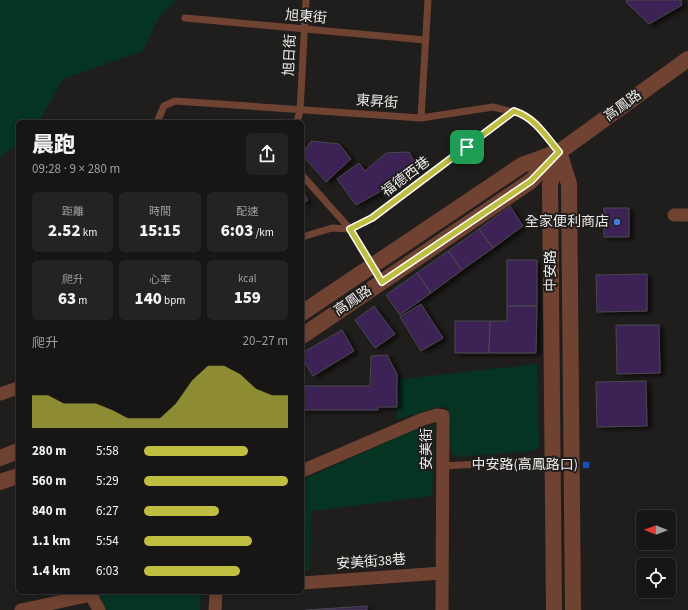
<!DOCTYPE html>
<html lang="zh-TW">
<meta charset="utf-8">
<style>
body{margin:0;font-family:"Source Sans 3","Noto Sans TC",sans-serif;background:#252322;color:#f1f3f6;height:100vh;display:flex;flex-direction:column;font-size:15px;white-space:nowrap}
*{box-sizing:border-box;margin:0}
p{font-size:13px;color:#9f9fa0}
.icon{flex:none;width:22px;height:22px;fill:none;stroke:currentColor;stroke-width:2;stroke-linecap:round;stroke-linejoin:round}
.map{position:relative;flex:1;overflow:hidden}
.drawer{position:absolute;left:16px;top:120px;width:288px;height:474px;display:flex;flex-direction:column;background:#181615;border-radius:6px;box-shadow:0 2px 6px #0003,0 0 0 1px #363534}
.drawer>*{flex:none}
.needle{width:26px;rotate:271deg}
.fabs{position:absolute;left:636px;top:510px;display:grid;gap:8px}
.fabs a{display:grid;place-items:center;width:40px;height:40px;border-radius:6px;background:#181615;box-shadow:0 2px 6px #0003,0 0 0 1px #363534;font-size:20px}
.pin{position:absolute;display:grid;place-items:center;width:34px;height:34px;color:#fff;margin:-17px;border-radius:8px;box-shadow:0 2px 6px #0006}
.round{display:grid;place-items:center;flex:none;width:42px;height:42px;border-radius:6px;background:#252322}
.overview{display:flex;align-items:center;justify-content:space-between;height:68px;padding:0 16px}
h1{font-size:22px;font-weight:800;line-height:30px}
.stats{display:grid;grid-template-columns:repeat(3,1fr);gap:6px;height:68px;padding:4px 16px}
.stats div{display:grid;align-content:center;border-radius:6px;background:#252322;text-align:center}
.stats b{font-size:17px;font-weight:800}
.stats small{font-size:11px;font-weight:400}
.stats p{font-size:11px}
.chart{height:112px;padding:8px 16px}
.chart p{display:flex;justify-content:space-between}
.chart svg{width:100%;height:72px;margin-top:4px;fill:#c0be41;opacity:.7}
ul{padding:0 16px;list-style:none;font-size:13px}
li{display:grid;grid-template-columns:64px 48px 1fr;align-items:center;height:30px}
li i{height:10px;border-radius:5px;background:#c0be41}
.map>svg:first-child{display:block}
.green{fill:#063423}
.building{fill:#3d2256;stroke:#49484b;filter:url(#shadow)}
.lines{fill:none;stroke-linecap:round;stroke-linejoin:round}
.service{stroke:#704232;stroke-width:7}
.minor{stroke:#704232;stroke-width:13}
.tertiary{stroke:#704232;stroke-width:16}
.route-casing{stroke:#fff;stroke-width:8}
.route{stroke:#c0be41;stroke-width:5}
.shop-dot{fill:#3f7fe0;stroke:#201e1c;stroke-width:1.5}
.transit-dot{fill:#1a4fb4;stroke:#201e1c;stroke-width:1.5}
.labels{text-anchor:middle;dominant-baseline:central;stroke-width:4;stroke-linejoin:round;paint-order:stroke}
.street-label{font-size:14px;fill:#ebeae8;stroke:#201e1c}
.poi-label{font-size:14px;fill:#ebeae8;stroke:#201e1c;text-anchor:end}
</style>
<div class="map">
<svg width="688" height="610" viewBox="0 0 688 610">
<defs>
<filter id="shadow"><feDropShadow dx="4.5" dy="2.5" stdDeviation="2" flood-color="#0009"/></filter>
</defs>
<rect width="100%" height="100%" fill="#201e1c"/>
<!-- green -->
<path class="green" d="M0,0H177L159,17L143,51L63,79L39,122H18V144L0,157Z
M537,364L539,447L533,451L456,457L451,451L448,407L434,408L396,420L400,379Z
M423,426L435,427L432,496L311,511L310,570L302,571V480Z
M96,592H201L200,610H106Z"/>
<!-- building -->
<path class="building" d="M627,0H681L682,5L649,24L626,2Z
M311,141L339,144L351,159L326,182L302,155Z
M409,152L419,170L356,205L337,179L359,163L365,171L386,153Z
M302,191L308,200L302,205Z
M510,206L523,226L493,248L479,229Z
M604,208H629V237H604Z
M479,229L493,248L462,270L448,251Z
M448,251L462,270L431,293L417,273Z
M507,260H537V306H507Z
M417,273L431,293L400,315L386,295Z
M647,274V311L597,312L596,275Z
M421,304L443,338L421,351L400,317Z
M374,306L395,334L375,348L355,320Z
M507,306H537L536,353H489L490,321H507Z
M455,321H490L489,353H455Z
M616,325H659L660,373L617,374Z
M342,330L354,351L313,376L302,358V353Z
M387,355L397,374V407H378V410H302V386H370L371,356Z
M646,381L647,426L597,427L596,382Z
M367,606V610H306Z"/>
<g class="lines">
<!-- service -->
<path class="service" d="M185,18L425,40
M421,118L428,0
M157,122L164,106L175,101L421,118L493,107L525,115L536,123L558,152
M297,122L300,111L306,0
M302,175L350,229L382,281
M302,237L332,228L350,229L372,218L514,111
M443,466L552,460"/>
<!-- minor -->
<path class="minor" d="M674,215H688
M0,394L18,388
M302,471L423,419L437,415L443,416L442,610
M302,583L442,573
M21,610L91,595L99,610
M215,610L216,592"/>
<!-- tertiary -->
<path class="tertiary" d="M559,152L569,184L573,610
M302,313L522,165L555,153
M302,336L531,181L559,152L688,59
M0,458L18,451
M0,482L18,476
M554,610L550,185L558,153"/>
</g>
<g class="lines">
<defs>
<path id="route" d="M514,111C535,118 545,135 559,152L531,181L382,282L350,229L372,218Z"/>
</defs>
<!-- route casing -->
<use href="#route" class="route-casing"/>
<!-- route -->
<use href="#route" class="route"/>
</g>
<!-- markers -->
<circle class="shop-dot" cx="617" cy="222" r="4"/>
<rect class="transit-dot" x="582" y="461" width="8" height="8" rx="2"/>
<g class="labels">
<!-- street labels -->
<g class="street-label">
<text transform="translate(306 17) rotate(5)">旭東街</text>
<text transform="translate(290 55) rotate(-87)">旭日街</text>
<text transform="translate(377 102) rotate(4)">東昇街</text>
<text transform="translate(623 106) rotate(-36)">高鳳路</text>
<text transform="translate(406 177) rotate(-37)">福德西巷</text>
<text transform="translate(551 271) rotate(-90)">中安路</text>
<text transform="translate(353 301) rotate(-34)">高鳳路</text>
<text transform="translate(427 449) rotate(-90)">安美街</text>
<text transform="translate(371 562) rotate(-4)">安美街38巷</text>
</g>
<!-- poi labels -->
<g class="poi-label">
<text x="609" y="222">全家便利商店</text>
<text x="578" y="465">中安路(高鳳路口)</text>
</g>
</g>
</svg>
<div class="fabs">
<a><svg class="needle" viewBox="-14 -14 28 28"><path d="M0-13l5 13h-10z" fill="#e53935"/><path d="M0 13l5-13h-10z" fill="#9f9fa0"/></svg></a>
<a><svg class="icon" aria-label="locate" viewBox="0 0 24 24"><circle cx="12" cy="12" r="6"/><path d="M12 2v4M12 18v4M2 12h4M18 12h4"/></svg></a>
</div>
<div class="pin" style="left:467px;top:147px;background:#1e9e55"><svg class="icon" aria-label="arrive" viewBox="0 0 24 24"><path d="M6 21V4h12l-3 4 3 4H6"/></svg></div>
<section class="drawer">
<div class="overview"><div><h1>晨跑</h1><p>09:28 · 9 × 280 m</p></div><a class="round"><svg class="icon" aria-label="share" viewBox="0 0 24 24"><path d="M12 15V3M7 8l5-5 5 5M5 13v7h14v-7"/></svg></a></div>
<div class="stats">
<div><p>距離</p><b>2.52<small> km</small></b></div>
<div><p>時間</p><b>15:15</b></div>
<div><p>配速</p><b>6:03<small> /km</small></b></div>
</div>
<div class="stats">
<div><p>爬升</p><b>63<small> m</small></b></div>
<div><p>心率</p><b>140<small> bpm</small></b></div>
<div><p>kcal</p><b>159</b></div>
</div>
<div class="chart"><p><span>爬升</span>20–27 m</p>
<svg viewBox="0 0 160 44" preserveAspectRatio="none"><path d="M0 44V24L10 24L20 29L30 29L40 29L50 33L60 38L70 38L80 38L90 29L100 15L110 6L120 6L130 11L140 20L150 24L160 24V44z"/></svg>
</div>
<ul>
<li><b>280 m</b>5:58<i style="width:72%"></i></li>
<li><b>560 m</b>5:29<i style="width:100%"></i></li>
<li><b>840 m</b>6:27<i style="width:52%"></i></li>
<li><b>1.1 km</b>5:54<i style="width:75%"></i></li>
<li><b>1.4 km</b>6:03<i style="width:67%"></i></li>
</ul>
</section>
</div>
